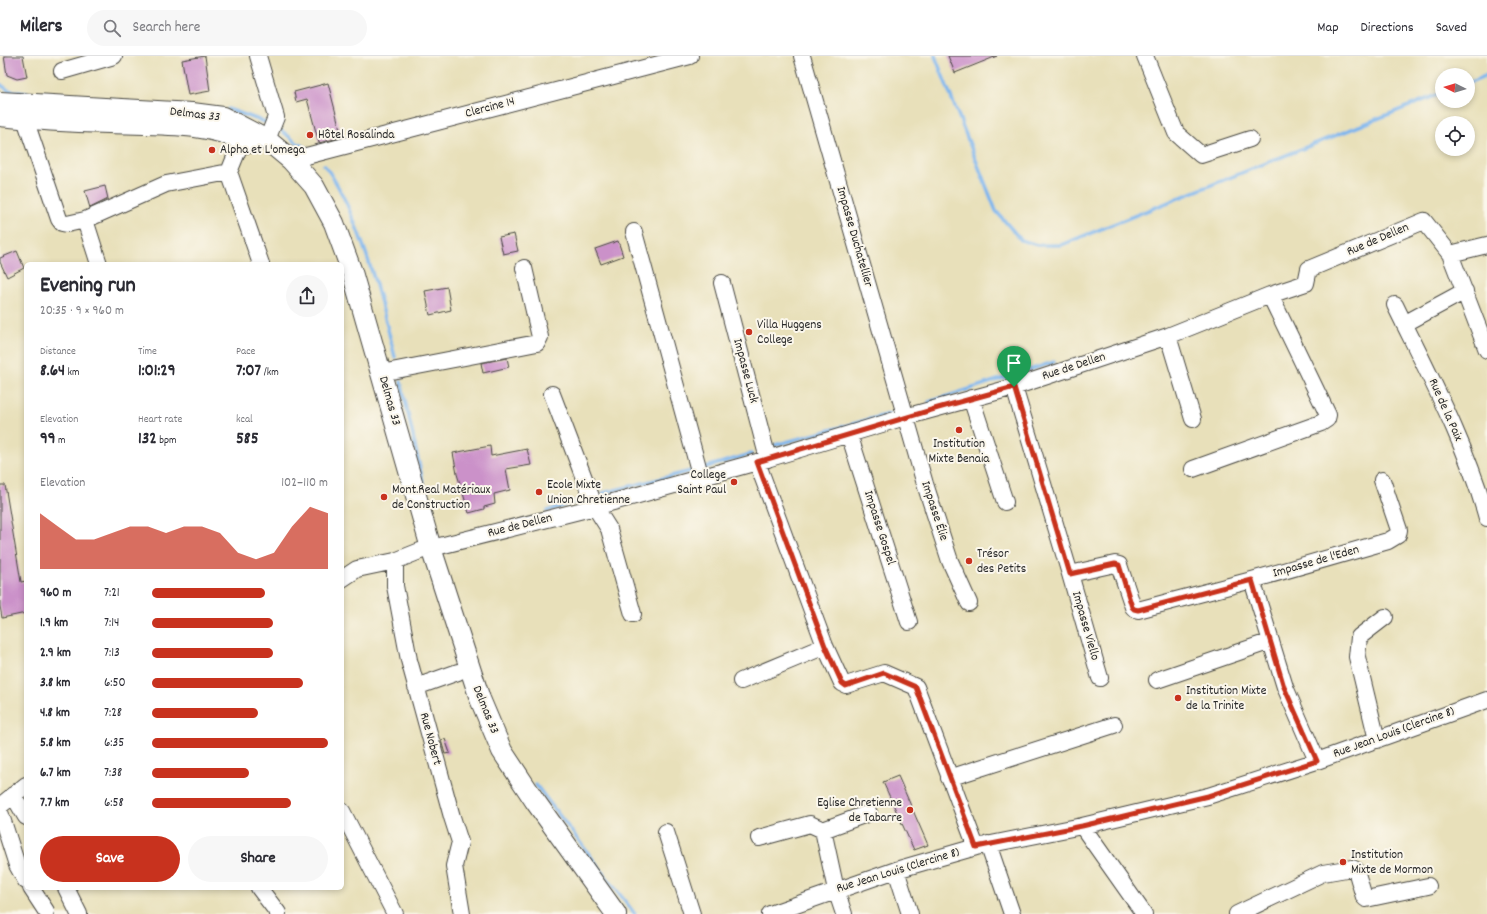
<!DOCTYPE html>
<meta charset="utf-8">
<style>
body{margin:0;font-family:Dekko,sans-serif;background:#f7f7f7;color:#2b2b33;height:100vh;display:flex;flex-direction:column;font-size:15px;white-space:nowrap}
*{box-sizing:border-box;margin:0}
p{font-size:13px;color:#7c7c81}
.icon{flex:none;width:22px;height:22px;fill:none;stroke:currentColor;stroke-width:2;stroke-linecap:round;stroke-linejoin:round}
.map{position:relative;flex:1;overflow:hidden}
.side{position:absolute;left:24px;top:206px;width:320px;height:628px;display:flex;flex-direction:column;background:#fff;border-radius:6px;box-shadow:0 2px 6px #0003}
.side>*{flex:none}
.needle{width:26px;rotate:275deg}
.tools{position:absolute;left:1435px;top:12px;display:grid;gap:8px}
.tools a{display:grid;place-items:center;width:40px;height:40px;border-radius:50%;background:#fff;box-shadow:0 2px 6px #0003;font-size:20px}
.pin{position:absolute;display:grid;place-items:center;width:34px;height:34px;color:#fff;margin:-41px -17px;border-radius:50% 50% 50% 0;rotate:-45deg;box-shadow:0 0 4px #0007}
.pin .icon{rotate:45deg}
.round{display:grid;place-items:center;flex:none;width:42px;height:42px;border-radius:21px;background:#f7f7f7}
.headline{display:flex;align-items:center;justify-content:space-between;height:68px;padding:0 16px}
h1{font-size:22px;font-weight:700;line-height:30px}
.figures{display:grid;grid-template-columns:repeat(3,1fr);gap:6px;height:68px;padding:4px 16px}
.figures div{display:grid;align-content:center}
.figures b{font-size:17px;font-weight:700}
.figures small{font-size:11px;font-weight:400}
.figures p{font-size:11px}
.chart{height:112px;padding:8px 16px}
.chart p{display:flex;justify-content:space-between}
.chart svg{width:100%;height:72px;margin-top:4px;fill:#c8321e;opacity:.7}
.cta{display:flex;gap:8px;margin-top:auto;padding:8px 16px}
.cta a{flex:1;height:46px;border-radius:24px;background:#c8321e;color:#fff;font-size:16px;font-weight:700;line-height:46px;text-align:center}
.cta a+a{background:#f7f7f7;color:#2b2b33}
ul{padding:0 16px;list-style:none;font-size:13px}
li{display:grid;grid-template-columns:64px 48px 1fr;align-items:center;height:30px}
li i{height:10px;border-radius:5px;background:#c8321e}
header{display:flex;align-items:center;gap:24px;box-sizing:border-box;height:56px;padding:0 20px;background:#fff;border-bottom:1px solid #e1e1e2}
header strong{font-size:19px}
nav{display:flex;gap:22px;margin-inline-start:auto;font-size:14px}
.search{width:280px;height:36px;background:#f7f7f7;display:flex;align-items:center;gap:10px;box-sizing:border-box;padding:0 14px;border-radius:22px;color:#7c7c81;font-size:15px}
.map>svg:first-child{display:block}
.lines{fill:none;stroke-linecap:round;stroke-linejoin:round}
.stream{stroke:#7eb6ee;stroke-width:3.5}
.building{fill:#cb91c9}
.minor-casing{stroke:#474640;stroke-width:18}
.major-casing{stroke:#474640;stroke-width:22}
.minor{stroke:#fff;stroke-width:16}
.major{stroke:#fff;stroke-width:20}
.route-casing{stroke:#fff;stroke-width:8}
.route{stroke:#c8321e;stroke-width:5}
.poi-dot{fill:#c8321e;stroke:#fbf7ec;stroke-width:1.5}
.labels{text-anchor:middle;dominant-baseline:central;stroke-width:4;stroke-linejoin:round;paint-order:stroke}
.street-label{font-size:13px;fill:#2b2b2b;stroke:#fbf7ec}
.poi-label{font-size:13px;fill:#2b2b2b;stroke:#fbf7ec;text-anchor:start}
</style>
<header>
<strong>Milers</strong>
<div class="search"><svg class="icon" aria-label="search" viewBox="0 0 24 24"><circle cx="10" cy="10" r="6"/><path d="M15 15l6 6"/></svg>Search here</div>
<nav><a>Map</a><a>Directions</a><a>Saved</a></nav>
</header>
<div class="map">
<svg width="1487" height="858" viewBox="0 0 1487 858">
<rect width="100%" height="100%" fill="#fbf7ec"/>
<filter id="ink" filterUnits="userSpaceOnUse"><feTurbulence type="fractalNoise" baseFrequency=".025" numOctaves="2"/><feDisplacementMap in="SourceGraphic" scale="8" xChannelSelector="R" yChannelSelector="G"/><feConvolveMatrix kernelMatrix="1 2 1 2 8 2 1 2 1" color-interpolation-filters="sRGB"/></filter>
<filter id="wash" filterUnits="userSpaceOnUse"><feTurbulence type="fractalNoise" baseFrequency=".012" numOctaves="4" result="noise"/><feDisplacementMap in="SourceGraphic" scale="16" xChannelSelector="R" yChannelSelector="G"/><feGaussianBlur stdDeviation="0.9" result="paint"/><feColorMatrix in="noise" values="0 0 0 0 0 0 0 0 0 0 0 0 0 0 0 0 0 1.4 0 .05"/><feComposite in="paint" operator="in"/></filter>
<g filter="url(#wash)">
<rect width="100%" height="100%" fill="#e8e0ba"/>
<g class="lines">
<!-- stream -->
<path class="stream" d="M935,0L996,155L1021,184L1037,189H1061L1442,37
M1468,27L1487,19
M0,28L8,34L30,38
M228,53L265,66
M281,74L297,87L308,93
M324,109C337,125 345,143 353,163C372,208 383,254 395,301
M401,326L427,444
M929,346L1054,306
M775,389L889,358
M703,412L751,398
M603,437L695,414
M547,455L575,446
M536,729L635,858"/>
</g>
<g id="blocks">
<!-- building -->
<path class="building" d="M4,0H23L27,21L17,23L7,19Z
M205,0L210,35L188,39L182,4Z
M948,0H997L955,17Z
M328,27L342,81L319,87L307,43L296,46L294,36Z
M105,130L108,143L90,152L85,135Z
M514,178L518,195L503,198L499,181Z
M618,185L623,200L601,208L595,193Z
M17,195L24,212L7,221L0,206V202Z
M447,231L451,254L430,259L425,235Z
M507,302L509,311L483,317L481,307Z
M490,390L491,400L527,393L531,409L506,413L510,434L494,438L495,448L484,451V453L469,457L457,418L453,397Z
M0,429H5L21,526L26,525V557L2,562L0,550Z
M445,683L450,697L445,698L441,684Z
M898,720L928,789L914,794L883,726Z"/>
</g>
</g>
<g filter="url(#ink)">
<use href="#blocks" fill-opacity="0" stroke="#474640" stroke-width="1"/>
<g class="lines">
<defs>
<path id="minor" d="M258,0L276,61L267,84
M802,0L925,428L950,505L969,547
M1145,0L1176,77L1201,99L1250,83
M62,15L114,0
M25,63L59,163L62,167L67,168L85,164L166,128L229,116
M242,84L229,116L261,208
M291,104L690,0
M85,164L99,208
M634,176L701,422
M1450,198L1487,189
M722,227L768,403
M1395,249C1429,319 1466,387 1487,462
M1404,268L1465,235
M1168,280L1193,363
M381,317L537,287L540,281L524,212
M1014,331L1070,518L1100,622
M552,338L595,451L609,473L633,558
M971,342L1005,446
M849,378L909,566
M757,406L825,590L842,627L846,629L884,617L916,631L976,791
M1193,413L1321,367L1327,363L1328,359L1270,239
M395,505V530L409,604L452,761L460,786L454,810L462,858
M1070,518L1115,508L1119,509L1133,551L1135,553L1138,554L1252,524L1388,485L1398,479L1399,474L1382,424
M342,523L357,513L395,505L420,495L595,451L757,406L905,361L1014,331L1168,280L1270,239L1306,227L1309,213L1424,165L1450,198L1487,294
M1252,524L1285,631L1317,705
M1157,624L1271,585
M741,625L825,590
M416,631L458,616
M1377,684L1357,601L1359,581L1385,561
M949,722L1114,669
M13,739L26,761
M0,750L26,729
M342,755L395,858
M0,756L17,809L26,825
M1082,770L1144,858
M823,774L869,757
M666,776L692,858
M759,782L810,768L823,774L836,834L844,858
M988,788L1012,858
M896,814L910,858
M31,832L46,855
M66,832L79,858
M259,832L278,857
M770,858L896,814L976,791L1082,770L1208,740L1317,705L1487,644
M1237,858L1323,817L1352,812L1356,814L1364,841L1366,843L1428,830"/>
<path id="major" d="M0,46L192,57L223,61L267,84L291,104L314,130L334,167L352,216L431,492L480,643L502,695L535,745L616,858
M0,60C36,64 73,66 109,67C156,69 206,65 249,87"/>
</defs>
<!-- minor casing -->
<use href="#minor" class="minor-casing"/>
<!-- major casing -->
<use href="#major" class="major-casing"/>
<!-- minor -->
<use href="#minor" class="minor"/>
<!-- major -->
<use href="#major" class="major"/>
</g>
</g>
<g class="lines" filter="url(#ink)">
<defs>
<path id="route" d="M1014,331L1070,518L1115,508L1119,509L1132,551L1134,553L1138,554L1252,524L1284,631L1317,705L1208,740L1082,770L976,791L916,631L884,617L846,630L842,627L825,590L757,406L938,352Z"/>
</defs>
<!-- route casing -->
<use href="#route" class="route-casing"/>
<!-- route -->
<use href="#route" class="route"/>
</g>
<!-- markers -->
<g class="poi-dot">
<circle cx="310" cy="79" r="4"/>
<circle cx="212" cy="94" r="4"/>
<circle cx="749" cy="276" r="4"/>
<circle cx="959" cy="374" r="4"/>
<circle cx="734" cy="426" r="4"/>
<circle cx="539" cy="436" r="4"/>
<circle cx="384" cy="441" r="4"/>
<circle cx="969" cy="505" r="4"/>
<circle cx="1178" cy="642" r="4"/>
<circle cx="910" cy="754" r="4"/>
<circle cx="1343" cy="806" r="4"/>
</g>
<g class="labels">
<!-- street labels -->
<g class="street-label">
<text transform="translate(490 52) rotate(-15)">Clercine 14</text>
<text transform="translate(195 59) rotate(7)">Delmas 33</text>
<text transform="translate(854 181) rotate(74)">Impasse Duchatellier</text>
<text transform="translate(1378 184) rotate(-23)">Rue de Dellen</text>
<text transform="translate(1074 311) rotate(-18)">Rue de Dellen</text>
<text transform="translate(745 315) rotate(75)">Impasse Luck</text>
<text transform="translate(389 345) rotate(74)">Delmas 33</text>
<text transform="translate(1445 354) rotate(66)">Rue de la Paix</text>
<text transform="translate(934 455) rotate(72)">Impasse Élie</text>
<text transform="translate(520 470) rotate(-14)">Rue de Dellen</text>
<text transform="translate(879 472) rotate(72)">Impasse Gospel</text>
<text transform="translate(1316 506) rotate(-16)">Impasse de l'Eden</text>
<text transform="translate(1085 570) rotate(74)">Impasse Viello</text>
<text transform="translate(485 654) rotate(68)">Delmas 33</text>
<text transform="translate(1394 677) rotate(-20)">Rue Jean Louis (Clercine 8)</text>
<text transform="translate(430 683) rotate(75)">Rue Nobert</text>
<text transform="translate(898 815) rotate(-17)">Rue Jean Louis (Clercine 8)</text>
</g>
<!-- poi labels -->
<g class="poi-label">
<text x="318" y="79">Hôtel Rosalinda</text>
<text x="220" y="94">Alpha et L'omega</text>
<text x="757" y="269">Villa Huggens<tspan x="757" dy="15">College</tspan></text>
<text x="959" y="388" text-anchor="middle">Institution<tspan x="959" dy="15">Mixte Benaia</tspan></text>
<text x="726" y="419" text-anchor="end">College<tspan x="726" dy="15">Saint Paul</tspan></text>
<text x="547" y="429">Ecole Mixte<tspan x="547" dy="15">Union Chretienne</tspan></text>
<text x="392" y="434">Mont.Real Matériaux<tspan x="392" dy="15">de Construction</tspan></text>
<text x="977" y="498">Trésor<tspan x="977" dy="15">des Petits</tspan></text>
<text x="1186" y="635">Institution Mixte<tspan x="1186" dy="15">de la Trinite</tspan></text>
<text x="902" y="747" text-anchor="end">Eglise Chretienne<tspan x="902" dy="15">de Tabarre</tspan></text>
<text x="1351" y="799">Institution<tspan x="1351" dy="15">Mixte de Mormon</tspan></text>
</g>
</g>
</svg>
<div class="tools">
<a><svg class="needle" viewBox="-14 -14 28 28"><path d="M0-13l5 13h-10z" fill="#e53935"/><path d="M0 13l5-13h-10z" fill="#7c7c81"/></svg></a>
<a><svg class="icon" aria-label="locate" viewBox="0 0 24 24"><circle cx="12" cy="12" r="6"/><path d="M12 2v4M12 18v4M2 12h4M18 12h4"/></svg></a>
</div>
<div class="pin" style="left:1014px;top:331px;background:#1e9e55"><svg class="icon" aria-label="arrive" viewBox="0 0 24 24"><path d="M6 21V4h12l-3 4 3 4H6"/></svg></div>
<section class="side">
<div class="headline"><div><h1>Evening run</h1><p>20:35 · 9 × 960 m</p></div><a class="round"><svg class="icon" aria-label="share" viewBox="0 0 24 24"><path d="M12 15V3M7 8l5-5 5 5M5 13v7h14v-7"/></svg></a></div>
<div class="figures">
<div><p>Distance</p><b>8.64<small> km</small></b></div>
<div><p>Time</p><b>1:01:29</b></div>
<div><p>Pace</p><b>7:07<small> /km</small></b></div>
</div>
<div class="figures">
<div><p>Elevation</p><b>99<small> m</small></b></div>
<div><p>Heart rate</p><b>132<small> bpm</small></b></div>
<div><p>kcal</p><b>585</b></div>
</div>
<div class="chart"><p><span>Elevation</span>102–110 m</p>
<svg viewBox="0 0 160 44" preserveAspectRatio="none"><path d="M0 44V10L10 18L20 26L30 26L40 22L50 18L60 18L70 22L80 18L90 18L100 22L110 34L120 38L130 34L140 18L150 6L160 10V44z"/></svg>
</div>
<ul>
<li><b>960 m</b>7:21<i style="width:64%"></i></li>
<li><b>1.9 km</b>7:14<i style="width:69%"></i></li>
<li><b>2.9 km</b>7:13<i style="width:69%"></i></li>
<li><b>3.8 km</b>6:50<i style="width:86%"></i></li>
<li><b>4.8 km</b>7:28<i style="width:60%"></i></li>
<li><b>5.8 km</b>6:35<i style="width:100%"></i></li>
<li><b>6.7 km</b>7:38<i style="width:55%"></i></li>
<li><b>7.7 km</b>6:58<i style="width:79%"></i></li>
</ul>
<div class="cta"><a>Save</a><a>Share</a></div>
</section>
</div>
